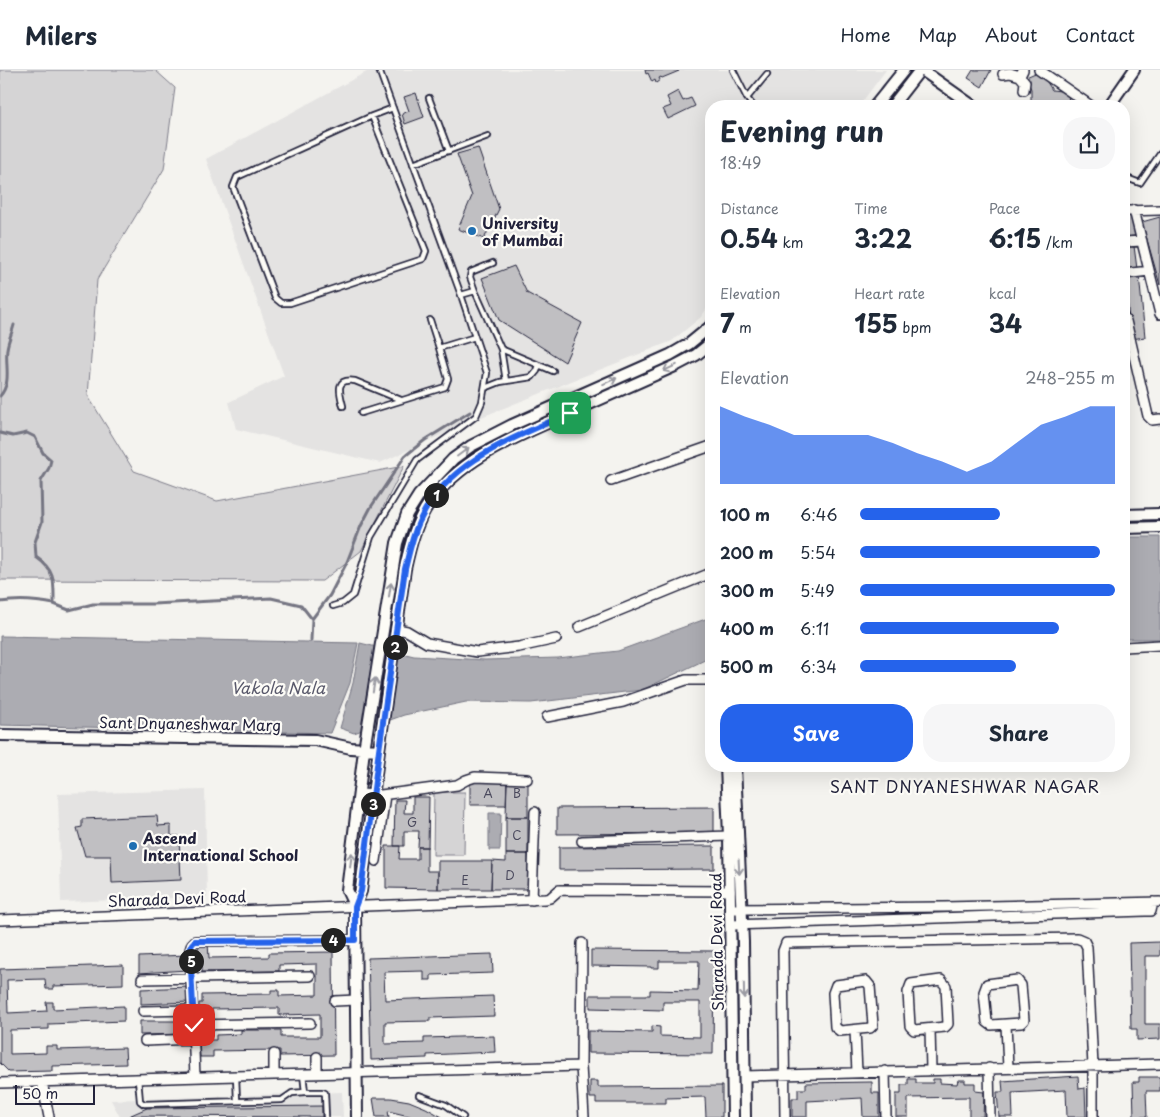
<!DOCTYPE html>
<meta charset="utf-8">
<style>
body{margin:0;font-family:"Playpen Sans",sans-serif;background:#f6f6f7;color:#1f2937;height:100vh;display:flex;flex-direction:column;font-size:19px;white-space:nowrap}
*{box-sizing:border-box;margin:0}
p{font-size:16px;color:#747a83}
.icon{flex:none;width:28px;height:28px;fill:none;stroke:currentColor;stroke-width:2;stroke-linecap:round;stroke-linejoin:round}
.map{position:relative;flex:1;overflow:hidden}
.details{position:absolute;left:705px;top:30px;width:425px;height:672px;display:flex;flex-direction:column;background:#fff;border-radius:20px;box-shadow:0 5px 20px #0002}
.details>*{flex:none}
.scale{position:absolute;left:15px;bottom:12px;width:80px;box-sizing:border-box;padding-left:5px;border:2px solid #22223b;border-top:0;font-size:14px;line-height:18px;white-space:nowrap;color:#22223b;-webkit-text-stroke:4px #fdfcf7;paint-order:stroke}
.pin{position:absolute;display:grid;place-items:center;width:42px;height:42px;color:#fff;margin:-21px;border-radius:10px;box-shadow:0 2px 8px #0006}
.km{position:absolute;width:25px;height:25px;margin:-12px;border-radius:50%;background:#222;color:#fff;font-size:14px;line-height:25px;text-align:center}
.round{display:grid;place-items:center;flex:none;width:52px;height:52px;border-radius:20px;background:#f6f6f7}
.overview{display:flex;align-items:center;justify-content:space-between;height:85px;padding:0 15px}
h1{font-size:28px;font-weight:700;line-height:38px}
.metrics{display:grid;grid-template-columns:repeat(3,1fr);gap:8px;height:85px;padding:5px 15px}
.metrics div{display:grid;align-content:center}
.metrics b{font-size:25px;font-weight:700}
.metrics small{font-size:14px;font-weight:400}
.metrics p{font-size:14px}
.chart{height:140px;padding:10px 15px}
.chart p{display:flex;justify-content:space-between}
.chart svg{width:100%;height:90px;margin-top:5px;fill:#2563eb;opacity:.7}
.button{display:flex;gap:10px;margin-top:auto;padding:10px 15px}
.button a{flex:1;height:58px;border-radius:20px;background:#2563eb;color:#fff;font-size:20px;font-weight:700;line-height:58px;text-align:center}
.button a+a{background:#f6f6f7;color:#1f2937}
ul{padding:0 15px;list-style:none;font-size:16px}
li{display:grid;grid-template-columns:80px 60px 1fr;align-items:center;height:38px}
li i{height:12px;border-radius:6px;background:#2563eb}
header{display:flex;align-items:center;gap:30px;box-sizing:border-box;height:70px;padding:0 25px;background:#fff;border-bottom:1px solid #e0e1e3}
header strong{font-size:24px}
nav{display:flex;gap:28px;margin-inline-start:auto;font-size:18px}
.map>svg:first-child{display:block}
.built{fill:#e4e3e2}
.green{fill:#d5d4d5;stroke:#7c7b88}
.water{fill:#acacb2;stroke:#757582}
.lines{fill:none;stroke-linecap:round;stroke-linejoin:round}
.stream{stroke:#757582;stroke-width:3}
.building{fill:#c0bfc2;stroke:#22223b}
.service-casing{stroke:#22223b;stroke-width:8}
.minor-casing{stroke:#22223b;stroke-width:12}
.tertiary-casing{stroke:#22223b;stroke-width:14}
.service{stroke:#fdfcf7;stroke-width:4.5}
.minor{stroke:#fdfcf7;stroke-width:9}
.tertiary{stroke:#fdfcf7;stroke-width:10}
.oneway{stroke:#9a9aa2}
.route-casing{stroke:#fff;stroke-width:10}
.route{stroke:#2563eb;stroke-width:6}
.poi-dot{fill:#1f6fb2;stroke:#fdfcf7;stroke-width:2}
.labels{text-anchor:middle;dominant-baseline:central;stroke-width:4.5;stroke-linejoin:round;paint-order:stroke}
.number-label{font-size:12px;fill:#4a495d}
.poi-label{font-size:15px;font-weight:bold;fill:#22223b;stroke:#fdfcf7;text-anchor:start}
.street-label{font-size:15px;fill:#22223b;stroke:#fdfcf7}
.water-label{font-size:16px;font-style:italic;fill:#59596b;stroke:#fdfcf7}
.neighbourhood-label{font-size:16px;letter-spacing:1px;fill:#22223b;stroke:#fdfcf7}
</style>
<header>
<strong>Milers</strong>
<nav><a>Home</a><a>Map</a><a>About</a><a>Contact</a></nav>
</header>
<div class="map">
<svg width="1160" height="1047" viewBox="0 0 1160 1047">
<rect width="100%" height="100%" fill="#f4f3ef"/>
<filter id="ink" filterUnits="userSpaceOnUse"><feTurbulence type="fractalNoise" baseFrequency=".02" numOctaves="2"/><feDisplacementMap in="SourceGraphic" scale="10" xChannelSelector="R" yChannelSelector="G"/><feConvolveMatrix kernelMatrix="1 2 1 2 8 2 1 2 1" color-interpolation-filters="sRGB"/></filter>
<g filter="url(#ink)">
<!-- built -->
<path class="built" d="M370,0H886L859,36H711V233L701,247L672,271L474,350L380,393L236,359L229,332L284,306L206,89Z
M205,720L207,827L61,832L58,724Z
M342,1022L343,1047H120L111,1030Z"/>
<!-- green -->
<path class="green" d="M0,0H155L175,18L164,99L97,210L88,326L134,401L217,431L404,396L361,481L322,511L0,510Z
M434,722H465L464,785H433Z"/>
<!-- water -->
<path class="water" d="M1124,467H1160V569H1124Z
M711,547V587L642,620L531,633L466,632L404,645L354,663L340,658L353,613L360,573L414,586L485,590L558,588L618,581Z
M0,566L358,573L350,613L330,663L0,655Z
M489,743H501L500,780H489Z"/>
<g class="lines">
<!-- stream -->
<path class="stream" d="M0,326C12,312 5,296 7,279C8,271 12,263 14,255
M0,363L13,366L27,363L35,367L43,383L51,390L49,398L41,411L42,452L35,472L36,487C56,501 54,512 54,534L69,540L93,534H153L271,528L301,535L312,549L311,570
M0,532C19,529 35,530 54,534
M312,549L330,525L347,492L361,456L371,437L405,386L425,370L470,342"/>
</g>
<!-- building -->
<path class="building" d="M645,0H678L679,1L662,8L661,7L659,8L660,10L656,13L655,10L652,12L648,3L646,4Z
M973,0H991L982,17L968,8Z
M1040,1L1052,20L1069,22L1068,36H1028L1031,31V19L1026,7Z
M678,21L683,31L691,28L695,36L668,49L663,39L671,36L667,27Z
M416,23L424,47L405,54L402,44L409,41L404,27Z
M478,78L499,139L484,169L458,159L472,126L457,84Z
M1133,145L1136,166L1124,167V146Z
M1160,147V215L1142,152Z
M1134,176L1137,199L1124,201V178Z
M514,196L527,223L582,253L565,292L499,250L482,208Z
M1139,205L1145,267L1131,269L1127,229H1124V207Z
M470,711H507L506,735H470Z
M507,711L528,712V747H506Z
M413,727H429L428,777H418L419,761H404V776H394L395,730H405L404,743H413Z
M714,737V763L557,764V738Z
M157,746L158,756L171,755V766H179L181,810L112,813L111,786H85L77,758L82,757V749Z
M506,747H528V784H506Z
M386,776H400L399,789H418V777H427V801H438V819L386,818Z
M714,776V799L559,800V777Z
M506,784H528V819H491L492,791L506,792Z
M438,791H492L491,819H438Z
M1160,872V886H1145V954H1160V969L1137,970V959H1131L1129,873Z
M198,874H208L209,888L269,887V883L333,882L334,985L280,986V980L213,981V987H200L199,970H216V965L241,964V960H281V967H320V944L279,945V938L212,939V945H199V933H202V925L271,924V920H279V926L317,925V894L279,895V901L202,902V894H199Z
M591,880L714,881L713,984L588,983V961L652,962V956L660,957V966L700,967V932H663V940L590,938V925H650V920L698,921L699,891H659V898H651V897L591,896Z
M492,884L493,903L431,905V910H424V901L384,902L385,930L493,926L494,946L430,948V951L385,952V974L424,973V968L494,966L495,982L427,985V988L371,990L368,888Z
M187,885L188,900L139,903V887Z
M123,895V914L53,916V919H46L45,909L7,910L8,943L47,941L46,932H53V939L124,936V951L49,954V959L10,960V984L46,983V976H57V980L125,978L126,994L52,996V1001L9,1002L0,993V899Z
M189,917L190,932L141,934V919Z
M140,951H190V964L140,965Z
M1078,1006L1079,1019L1085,1018L1086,1047H1067L1066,1020L1012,1023L1013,1047H999L997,1022H1003L1002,1011Z
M1139,1007H1160V1021H1146L1147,1047H1134L1133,1012H1139Z
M908,1009H916V1013H933V1009H940V1013L957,1014L958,1010H965V1013H975V1021L984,1022L983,1047H969V1027L908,1028V1047H896V1024H901V1015H908Z
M590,1011H598V1017L722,1016V1047H706L705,1027L666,1028V1033H596V1028H590Z
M872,1012V1023H879V1047H863L862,1028L807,1031V1047H792V1028H798V1019H806V1013Z
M373,1028H391L409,1031L426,1038L442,1047H413L388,1041L389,1047H376Z
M322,1036V1047L129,1046L147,1038Z"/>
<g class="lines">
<defs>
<path id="service" d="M733,0L747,28L753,36
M429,28L449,81
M747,28L767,4
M372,46L426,181L423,189L290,233H281L275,228L233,117L237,107L372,46L393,38
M413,94L488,66
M1124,107L1140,113L1160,84
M475,221L470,207L471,202L493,193
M461,225L475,221L501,279L553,301
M430,250L439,278
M501,279L506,311
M485,318L500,312L532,307L537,301L539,295
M343,336C340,323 334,308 355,311L401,330
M361,343L445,317L448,309L439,278L475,267
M333,536L343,533L353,525L371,467L417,390L476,346L482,332L487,303L461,225L379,0
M236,1006L237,1031
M138,1009L140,1031L144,1034L282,1030L292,1023L305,1022L303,1004
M305,1022H322L325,1023L326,1047
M419,1025L446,1035L463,1047"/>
<path id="minor" d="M1023,0L1020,6L1025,12L1024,20
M1039,0L1091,36
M1003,4L1010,3L1020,6
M1134,140L1160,244
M1124,141L1160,140
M1124,172L1142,171
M1124,204L1149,201
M1124,248L1126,251L1148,346L1152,350L1160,349
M611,411L711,376
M579,557L711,503
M397,559L407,561L427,573L477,582L519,577L556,569
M1124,577L1160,575
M547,647L623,632L686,610H711
M359,724L381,725L457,715L466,710L475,707L527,709
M582,771L729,766
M376,791L385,725
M532,830L535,742
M731,839L944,837L1160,832
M0,850L546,829L550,828L559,820L730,821
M731,855L1145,841H1151L1153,832
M582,873L581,996L584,1047
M142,909L310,906
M941,910L946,916L948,954L945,957L914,960L910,956L908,922L911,914Z
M1017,910L1021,915L1024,950L1021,953L991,955L987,952L984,922L987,914Z
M866,911L870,916L873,955L870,958L840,961L835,957L833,923L836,915Z
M335,931L356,930
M143,941L193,940
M193,955L310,953
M1006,955L1008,998
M930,959L931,1000
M855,960L857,1002
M145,971L194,969
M274,984V1005
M317,987V1003
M989,998L990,1047
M885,1001L886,1047
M745,1006L1160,994
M195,1007L190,880L192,874L195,871L355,870
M42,1012L49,1047
M0,1013L581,996
M785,1047L783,881L786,873L1077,868L1084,871L1087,877L1093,996V1047"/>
<path id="tertiary" d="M922,0L973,36
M875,36L904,0
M892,36L920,0
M1109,36L1134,0
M1124,445L1160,444
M1124,458L1160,457
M0,665L315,670L351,678L379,680
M726,696L729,766L733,1047
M735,696L743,872L745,1047
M355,837L347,820L364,680L397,473L407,444L419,425L453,389L471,376L512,355L670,285L689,274L711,256
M357,1047L355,837L361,821L379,680L405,499C410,476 416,451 430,432C464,386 517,367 567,344C603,328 639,312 675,296L696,285L711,273"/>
</defs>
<!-- service casing -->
<use href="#service" class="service-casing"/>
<!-- minor casing -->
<use href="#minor" class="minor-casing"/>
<!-- tertiary casing -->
<use href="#tertiary" class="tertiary-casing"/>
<!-- service -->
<use href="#service" class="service"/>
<!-- minor -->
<use href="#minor" class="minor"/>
<!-- tertiary -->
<use href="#tertiary" class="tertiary"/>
</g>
<!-- one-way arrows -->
<defs><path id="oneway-shaft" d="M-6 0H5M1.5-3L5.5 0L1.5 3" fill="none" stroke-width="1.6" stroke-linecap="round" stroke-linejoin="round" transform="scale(1.25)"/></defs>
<g class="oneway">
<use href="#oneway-shaft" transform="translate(670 298) rotate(155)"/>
<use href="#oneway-shaft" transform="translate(610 311) rotate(-24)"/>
<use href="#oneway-shaft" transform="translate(463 382) rotate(-37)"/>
<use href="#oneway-shaft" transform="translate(390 520) rotate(-81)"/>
<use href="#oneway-shaft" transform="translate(374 615) rotate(-81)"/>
<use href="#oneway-shaft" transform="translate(351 790) rotate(-83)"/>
<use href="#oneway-shaft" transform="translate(739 797) rotate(87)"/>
<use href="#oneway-shaft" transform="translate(744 921) rotate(89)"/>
</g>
</g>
<g class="lines" filter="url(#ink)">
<defs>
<path id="route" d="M194,955L190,880L192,874L195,871L355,870V837L361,821L379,680L405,499C409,483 412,467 419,452C447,391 514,368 570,343"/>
</defs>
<!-- route casing -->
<use href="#route" class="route-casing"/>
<!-- route -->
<use href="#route" class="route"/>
</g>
<!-- markers -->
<g class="poi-dot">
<circle cx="472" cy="161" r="5"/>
<circle cx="133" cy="776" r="5"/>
</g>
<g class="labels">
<!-- number labels -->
<g class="number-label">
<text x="488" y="723">A</text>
<text x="517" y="723">B</text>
<text x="412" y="752">G</text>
<text x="517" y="765">C</text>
<text x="510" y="805">D</text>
<text x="465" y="810">E</text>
</g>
<!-- poi labels -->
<g class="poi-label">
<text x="482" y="152">University<tspan x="482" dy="17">of Mumbai</tspan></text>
<text x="143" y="767">Ascend<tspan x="143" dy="17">International School</tspan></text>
</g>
<!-- street labels -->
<g class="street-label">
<text transform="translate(190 653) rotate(1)">Sant Dnyaneshwar Marg</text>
<text transform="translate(177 828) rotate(-2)">Sharada Devi Road</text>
<text transform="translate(716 872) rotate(-91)">Sharada Devi Road</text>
</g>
<!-- water labels -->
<g class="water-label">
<text x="278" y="617">Vakola Nala</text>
</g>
<!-- neighbourhood labels -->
<g class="neighbourhood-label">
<text x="965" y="716">SANT DNYANESHWAR NAGAR</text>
</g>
</g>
</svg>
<div class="scale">50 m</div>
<div class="pin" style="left:570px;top:343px;background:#1e9e55"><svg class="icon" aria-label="arrive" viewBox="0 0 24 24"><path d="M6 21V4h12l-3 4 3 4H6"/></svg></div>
<div class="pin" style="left:194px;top:955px;background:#d93025"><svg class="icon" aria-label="check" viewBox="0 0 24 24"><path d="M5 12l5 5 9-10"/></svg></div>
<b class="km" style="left:436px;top:425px">1</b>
<b class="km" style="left:395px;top:577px">2</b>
<b class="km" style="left:373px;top:734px">3</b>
<b class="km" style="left:333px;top:870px">4</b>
<b class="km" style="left:191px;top:891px">5</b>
<section class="details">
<div class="overview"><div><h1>Evening run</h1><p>18:49</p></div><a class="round"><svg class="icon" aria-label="share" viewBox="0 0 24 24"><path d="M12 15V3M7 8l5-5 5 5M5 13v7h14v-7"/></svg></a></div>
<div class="metrics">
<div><p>Distance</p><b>0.54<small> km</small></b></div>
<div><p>Time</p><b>3:22</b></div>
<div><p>Pace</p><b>6:15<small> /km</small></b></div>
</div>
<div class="metrics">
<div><p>Elevation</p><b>7<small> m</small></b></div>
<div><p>Heart rate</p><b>155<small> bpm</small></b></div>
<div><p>kcal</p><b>34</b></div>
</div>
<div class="chart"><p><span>Elevation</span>248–255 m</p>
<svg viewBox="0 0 160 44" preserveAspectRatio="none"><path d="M0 44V6L10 11L20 15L30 20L40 20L50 20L60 20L70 24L80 29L90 33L100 38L110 33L120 24L130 15L140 11L150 6L160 6V44z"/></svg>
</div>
<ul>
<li><b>100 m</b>6:46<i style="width:55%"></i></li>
<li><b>200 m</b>5:54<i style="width:94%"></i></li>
<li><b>300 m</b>5:49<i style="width:100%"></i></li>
<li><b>400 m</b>6:11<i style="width:78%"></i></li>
<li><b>500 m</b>6:34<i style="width:61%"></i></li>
</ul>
<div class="button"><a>Save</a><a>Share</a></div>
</section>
</div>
